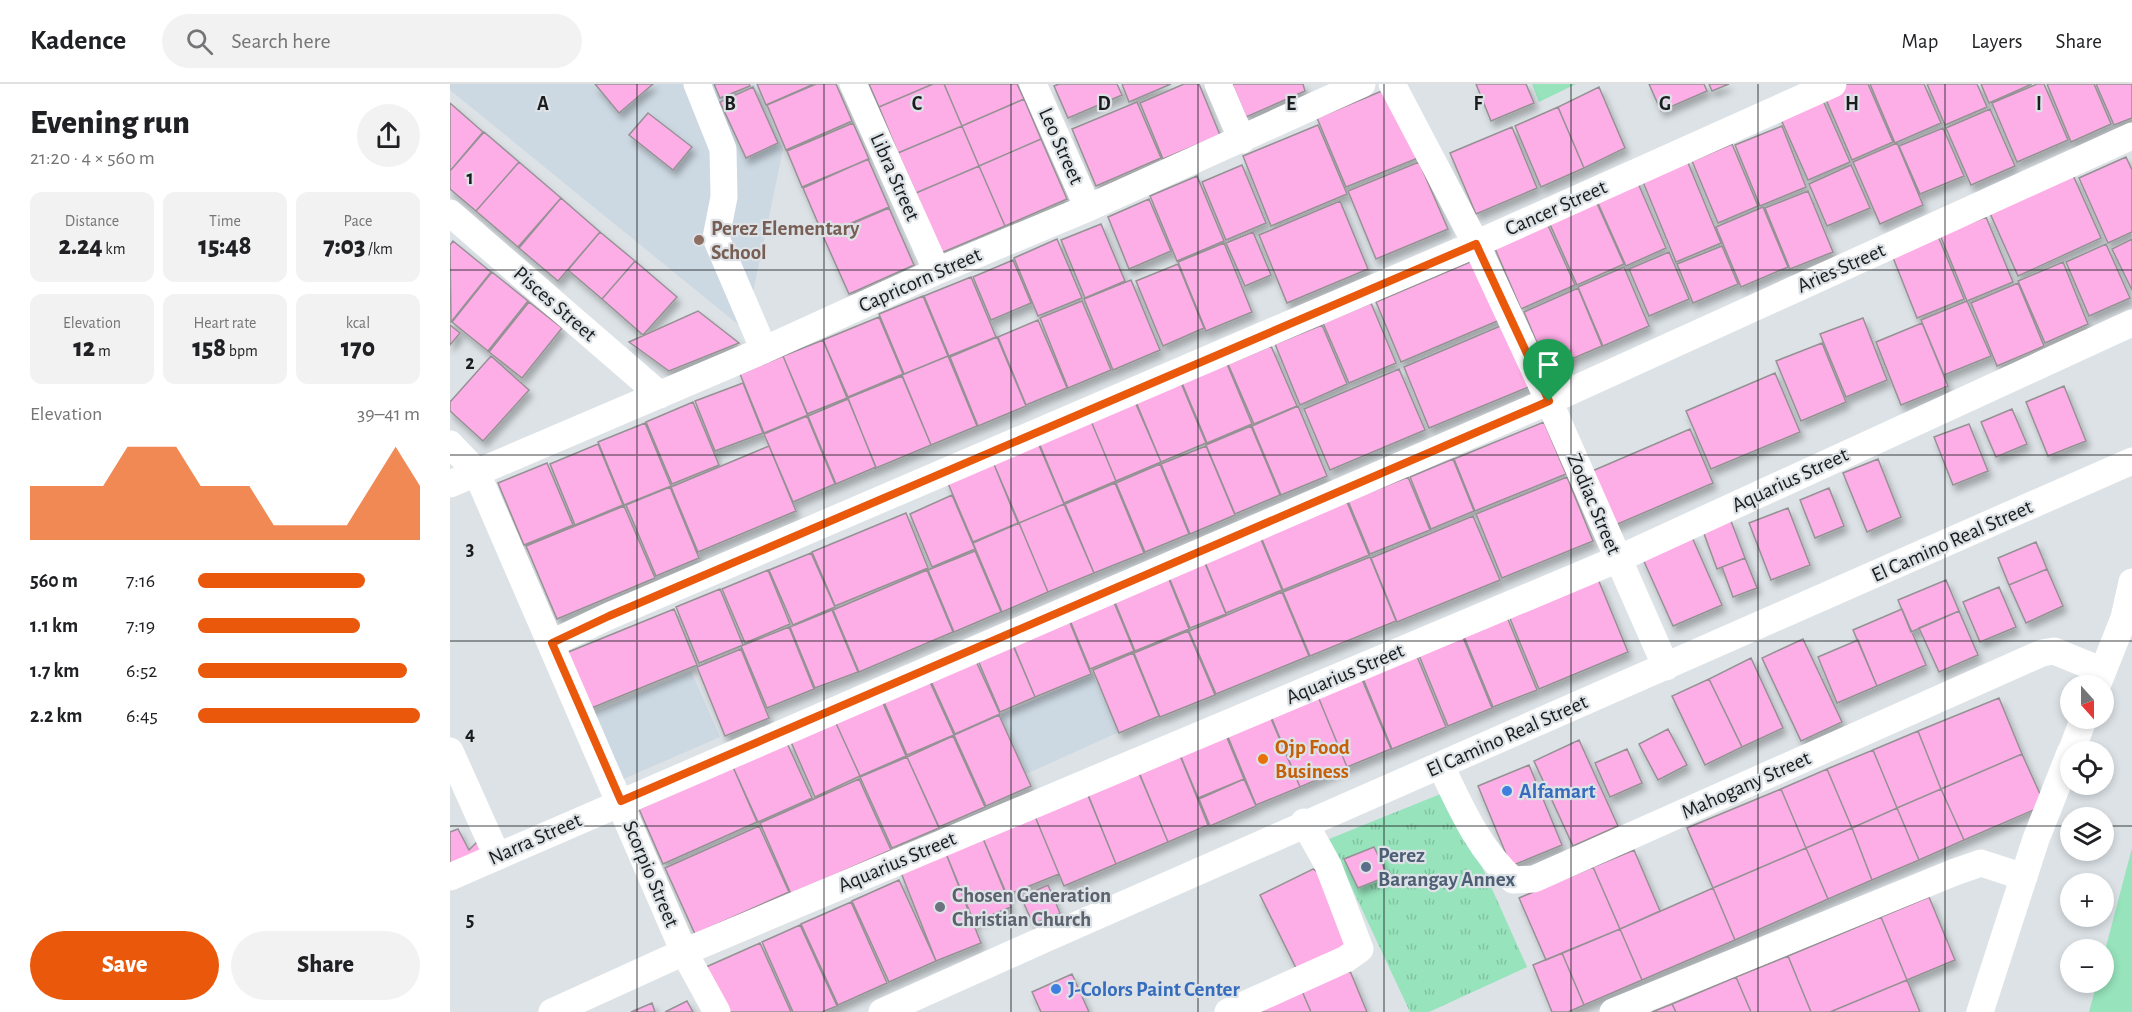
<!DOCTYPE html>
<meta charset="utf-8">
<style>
body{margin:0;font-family:"Alegreya Sans",sans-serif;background:#f2f2f2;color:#202124;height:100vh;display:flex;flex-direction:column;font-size:22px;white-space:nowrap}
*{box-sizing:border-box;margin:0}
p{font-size:20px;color:#757577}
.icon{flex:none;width:33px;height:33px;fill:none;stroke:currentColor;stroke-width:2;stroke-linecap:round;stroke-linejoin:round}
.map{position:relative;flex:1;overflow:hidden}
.panel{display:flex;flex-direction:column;background:#fff;width:450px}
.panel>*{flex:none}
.needle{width:39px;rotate:159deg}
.buttons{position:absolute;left:1610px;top:591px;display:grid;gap:12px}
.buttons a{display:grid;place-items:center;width:54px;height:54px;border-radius:50%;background:#fff;box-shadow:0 3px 9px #0003;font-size:30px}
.pin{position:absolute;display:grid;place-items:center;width:51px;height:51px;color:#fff;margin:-62px -26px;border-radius:50% 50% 50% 0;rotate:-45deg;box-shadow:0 0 6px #0007}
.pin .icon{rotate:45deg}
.round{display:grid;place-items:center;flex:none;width:63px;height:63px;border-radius:32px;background:#f2f2f2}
.headline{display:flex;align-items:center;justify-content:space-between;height:102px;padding:0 30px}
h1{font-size:33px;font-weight:800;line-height:45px}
.metrics{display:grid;grid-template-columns:repeat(3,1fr);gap:9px;height:102px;padding:6px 30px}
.metrics div{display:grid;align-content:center;border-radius:12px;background:#f2f2f2;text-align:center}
.metrics b{font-size:26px;font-weight:800}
.metrics small{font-size:16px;font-weight:400}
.metrics p{font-size:16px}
.chart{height:168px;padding:12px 30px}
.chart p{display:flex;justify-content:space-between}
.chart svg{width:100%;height:108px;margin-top:6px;fill:#ea580c;opacity:.7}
.primary-button{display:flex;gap:12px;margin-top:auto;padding:12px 30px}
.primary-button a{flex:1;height:69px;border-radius:36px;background:#ea580c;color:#fff;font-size:24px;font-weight:800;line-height:69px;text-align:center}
.primary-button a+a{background:#f2f2f2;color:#202124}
ul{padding:0 30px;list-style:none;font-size:20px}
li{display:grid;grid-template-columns:96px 72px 1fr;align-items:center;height:45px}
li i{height:15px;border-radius:8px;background:#ea580c}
header{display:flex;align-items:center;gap:36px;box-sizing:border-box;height:84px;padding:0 30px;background:#fff;border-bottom:2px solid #e0e0e0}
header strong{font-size:28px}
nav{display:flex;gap:33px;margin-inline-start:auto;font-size:21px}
.search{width:420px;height:54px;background:#f2f2f2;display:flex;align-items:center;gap:15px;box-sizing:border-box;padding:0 21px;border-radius:33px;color:#757577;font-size:22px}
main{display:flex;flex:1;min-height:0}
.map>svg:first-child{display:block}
.built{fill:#ccd8e2}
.green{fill:#96e3bc}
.park{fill:url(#park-tufts)}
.building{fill:#feaee7;stroke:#969194;stroke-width:1.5;filter:url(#shadow)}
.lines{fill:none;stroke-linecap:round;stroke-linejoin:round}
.minor{stroke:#fff;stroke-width:27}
.route-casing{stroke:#fff;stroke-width:12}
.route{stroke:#ea580c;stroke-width:8}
.grid{fill:none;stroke:#1a1c1d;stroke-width:1.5;stroke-opacity:0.55}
.education-dot{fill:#8d6e63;stroke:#dce2e6;stroke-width:2}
.food-dot{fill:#e8710a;stroke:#dce2e6;stroke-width:2}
.shop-dot{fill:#3f7fe0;stroke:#dce2e6;stroke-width:2}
.service-dot{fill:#5c6f8a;stroke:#dce2e6;stroke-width:2}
.worship-dot{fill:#6b7280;stroke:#dce2e6;stroke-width:2}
.labels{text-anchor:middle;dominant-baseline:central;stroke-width:4.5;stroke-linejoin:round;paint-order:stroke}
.street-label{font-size:21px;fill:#1a1c1d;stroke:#dce2e6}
.education-label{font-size:21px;font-weight:bold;fill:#785e54;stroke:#dce2e6;text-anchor:start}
.food-label{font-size:21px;font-weight:bold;fill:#c56008;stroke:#dce2e6;text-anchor:start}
.shop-label{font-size:21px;font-weight:bold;fill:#366cbe;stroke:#dce2e6;text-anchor:start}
.service-label{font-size:21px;font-weight:bold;fill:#4e5e75;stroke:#dce2e6;text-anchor:start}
.worship-label{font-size:21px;font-weight:bold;fill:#5b616d;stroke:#dce2e6;text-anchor:start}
.grid-label{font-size:20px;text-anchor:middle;font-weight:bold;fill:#1a1c1d;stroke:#dce2e6;stroke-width:4.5;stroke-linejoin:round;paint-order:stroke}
</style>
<header>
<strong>Kadence</strong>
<div class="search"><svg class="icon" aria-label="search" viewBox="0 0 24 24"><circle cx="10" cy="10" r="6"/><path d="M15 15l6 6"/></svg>Search here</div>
<nav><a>Map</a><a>Layers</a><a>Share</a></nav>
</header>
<main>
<section class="panel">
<div class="headline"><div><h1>Evening run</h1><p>21:20 · 4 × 560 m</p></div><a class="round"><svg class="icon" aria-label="share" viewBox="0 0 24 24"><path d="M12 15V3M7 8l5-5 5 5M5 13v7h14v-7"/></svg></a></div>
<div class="metrics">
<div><p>Distance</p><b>2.24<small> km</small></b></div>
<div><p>Time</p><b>15:48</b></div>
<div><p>Pace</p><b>7:03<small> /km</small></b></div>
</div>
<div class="metrics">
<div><p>Elevation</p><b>12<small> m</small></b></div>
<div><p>Heart rate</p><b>158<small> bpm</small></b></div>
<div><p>kcal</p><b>170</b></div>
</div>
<div class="chart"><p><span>Elevation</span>39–41 m</p>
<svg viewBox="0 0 160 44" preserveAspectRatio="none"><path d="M0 44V22L10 22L20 22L30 22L40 6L50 6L60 6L70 22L80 22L90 22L100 38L110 38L120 38L130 38L140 22L150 6L160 22V44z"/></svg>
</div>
<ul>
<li><b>560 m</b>7:16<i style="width:75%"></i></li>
<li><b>1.1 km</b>7:19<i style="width:73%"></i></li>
<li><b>1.7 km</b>6:52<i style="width:94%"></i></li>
<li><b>2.2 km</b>6:45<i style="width:100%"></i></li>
</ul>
<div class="primary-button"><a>Save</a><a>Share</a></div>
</section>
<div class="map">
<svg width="1682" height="928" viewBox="0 0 1682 928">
<defs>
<pattern id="park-tufts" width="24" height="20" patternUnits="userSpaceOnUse" patternTransform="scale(1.5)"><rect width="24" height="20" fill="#96e3bc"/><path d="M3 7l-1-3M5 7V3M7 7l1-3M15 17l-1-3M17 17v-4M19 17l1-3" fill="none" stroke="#81c2a1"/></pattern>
<filter id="shadow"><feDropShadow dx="3.5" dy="6" stdDeviation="3" flood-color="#0004"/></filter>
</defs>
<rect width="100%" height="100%" fill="#dce2e6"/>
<!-- built -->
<path class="built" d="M0,0H304L333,66L295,246L0,6Z
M241,587L270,653L171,696L143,629Z
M643,590L669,648L576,690L550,631Z"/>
<!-- green -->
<path class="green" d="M1082,0H1126L1089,18Z
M1682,764V928H1639L1647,899L1653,898V874Z"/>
<!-- park -->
<path class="park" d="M998,707L1077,883L979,928H960L879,755Z"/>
<!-- building -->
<path class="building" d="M145,0H203L169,29Z
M264,0H299L300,2L270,14Z
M307,0H364L316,21Z
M366,0H386L402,37L336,66L317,21Z
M419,0H483L429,23Z
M483,0H494L512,42L448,69L429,23Z
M494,0H567L574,15L512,42Z
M609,0H667L672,11L618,34L604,2Z
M672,0H721L679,18Z
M734,0H749L770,51L713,75L690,19Z
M782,0H853L855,7L796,33Z
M1026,0H1076L1084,19L1041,37Z
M1199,0H1254L1257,7L1211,27Z
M1259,0H1279L1262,7Z
M1397,0H1418L1443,58L1402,76L1374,11Z
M1420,0H1474L1491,39L1445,59Z
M1477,0H1527L1537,23L1495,41Z
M1531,0H1582L1539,19Z
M1587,0H1594L1618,56L1567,78L1542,19Z
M1597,0H1644L1661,40L1621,58Z
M1646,0H1682V34L1664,41Z
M303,3L328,59L296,74L270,18Z
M1149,3L1175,64L1134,84L1108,23Z
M939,4L968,74L896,103L867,34Z
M1371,12L1400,78L1358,96L1329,31Z
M574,15L591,55L529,82L512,42Z
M687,18L711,74L646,102L622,45Z
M0,19L33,48L0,87Z
M1108,23L1134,84L1091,103L1065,42Z
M1540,25L1565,82L1521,101L1496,44Z
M198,29L242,63L223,86L179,51Z
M403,39L419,75L352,103L337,67Z
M868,41L897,110L821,142L793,72Z
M512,42L529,82L466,109L448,69Z
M1332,42L1356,103L1310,122L1285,61Z
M1062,43L1087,104L1026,130L1000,69Z
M1493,44L1514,92L1470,110L1449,62Z
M34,48L69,78L26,127L0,105V87Z
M591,55L617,115L555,142L529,82Z
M1447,59L1473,121L1430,140L1403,78Z
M1282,60L1308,122L1268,139L1242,77Z
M1676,73L1682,86V148L1658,159L1629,94Z
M1236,74L1271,159L1226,178L1191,93Z
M418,75L439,123L373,151L353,104Z
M69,78L111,114L68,163L26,127Z
M969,78L998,145L926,175L898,107Z
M792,81L816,139L776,156L752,98Z
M1401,81L1420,124L1377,142L1359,100Z
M529,82L555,142L491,169L466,109Z
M1622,89L1651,154L1568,192L1539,127Z
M1184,90L1216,164L1176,182L1143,108Z
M747,92L774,157L727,177L700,112Z
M1358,107L1383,168L1340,185L1315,124Z
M111,114L150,148L108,197L69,164Z
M699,115L721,167L679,185L658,133Z
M1145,115L1174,180L1127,201L1098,136Z
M890,117L918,185L837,219L809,151Z
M1313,123L1338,183L1291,203L1266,143Z
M439,124L464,181L399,210L373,152Z
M1536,133L1563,198L1517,217L1490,151Z
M1096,137L1125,201L1071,225L1043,160Z
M651,140L675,197L635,214L611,156Z
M150,148L185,177L152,215L118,186Z
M803,148L821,191L795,202L776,159Z
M1488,152L1514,215L1467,234L1442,171Z
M607,155L632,214L588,232L564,174Z
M1682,155V206L1662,165Z
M3,157L41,188L1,238L0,161Z
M774,159L802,228L756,247L728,178Z
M1656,160L1680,214L1639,232L1616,178Z
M1272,162L1288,200L1243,219L1227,180Z
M1219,168L1239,215L1199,232L1179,185Z
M1027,175L1052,235L951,278L926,218Z
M563,176L581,219L541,236L523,193Z
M185,177L227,213L193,251L152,215Z
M1613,178L1638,240L1595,259L1568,197Z
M728,180L754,244L713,262L686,197Z
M1174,183L1199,242L1153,262L1128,203Z
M42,188L78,217L38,267L2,238Z
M521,193L546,253L499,272L474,212Z
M681,196L710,266L663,286L634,215Z
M1568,199L1594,262L1547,282L1521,219Z
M1128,204L1152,262L1098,285L1074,228Z
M473,212L498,272L454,290L429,230Z
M632,217L661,286L618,304L590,234Z
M1517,217L1541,272L1494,291L1471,236Z
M79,218L112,244L72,294L39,268Z
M921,219L946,279L899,299L873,239Z
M248,227L289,259L219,287L179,258Z
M429,233L453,290L398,313L373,256Z
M1413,234L1437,296L1396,313L1370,250Z
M588,236L617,304L576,321L548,253Z
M1472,239L1498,302L1451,321L1426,258Z
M1055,240L1081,302L979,344L954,283Z
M0,241L10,249L0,261Z
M872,241L897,300L850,321L825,260Z
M547,253L576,322L528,342L500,273Z
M373,256L397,314L357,330L333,272Z
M1372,259L1396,318L1351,337L1326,277Z
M821,262L847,322L804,340L778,280Z
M41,272L79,306L33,357L0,327V318Z
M333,272L358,331L314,349L290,290Z
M498,272L527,342L481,361L452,291Z
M777,280L802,340L757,359L732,299Z
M949,285L975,346L880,386L854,325Z
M1325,289L1350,348L1261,385L1236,327Z
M452,292L481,361L426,384L398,314Z
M293,299L313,349L265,367L245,317Z
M731,299L756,359L711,378L686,318Z
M1614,302L1636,357L1598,372L1576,318Z
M398,315L426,383L386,400L358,332Z
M243,318L269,381L222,400L196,338Z
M685,318L711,378L666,397L641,337Z
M848,322L877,392L831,411L802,342Z
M1562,325L1577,360L1546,373L1531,338Z
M357,332L385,400L343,418L314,350Z
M641,337L666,397L614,419L589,359Z
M1094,338L1116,390L1025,427L1004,375Z
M195,339L221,402L174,421L148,358Z
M1519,340L1538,387L1503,401L1484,353Z
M801,342L830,411L785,430L756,361Z
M1240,345L1263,399L1163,442L1140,388Z
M588,359L614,420L569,439L543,378Z
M148,360L173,421L125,441L100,380Z
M319,362L346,427L248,468L221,403Z
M756,362L785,431L740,450L711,380Z
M1003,375L1024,427L981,445L960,393Z
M1428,375L1451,433L1417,448L1393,389Z
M543,378L568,439L523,458L497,397Z
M97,379L123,441L74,461L48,399Z
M710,380L739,450L695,468L666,399Z
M958,393L980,446L920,470L898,417Z
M1117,393L1143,457L1052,494L1026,430Z
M665,399L694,469L644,489L615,420Z
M220,403L249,474L206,492L176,421Z
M1379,404L1394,442L1365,454L1350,416Z
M502,411L525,465L482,483L460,430Z
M897,418L919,471L833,506L811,453Z
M614,420L644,489L598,508L569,439Z
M174,422L205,494L107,535L76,462Z
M1338,424L1360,481L1321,496L1299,439Z
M456,429L478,484L385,522L362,468Z
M1023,432L1050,496L947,538L921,474Z
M1281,437L1295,474L1267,485L1253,447Z
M569,439L598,508L552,528L523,459Z
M1241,451L1272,521L1223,542L1192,473Z
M810,453L832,506L776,529L754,476Z
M1586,458L1597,485L1559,501L1548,474Z
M525,467L551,528L504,548L478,486Z
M361,469L385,523L343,541L319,486Z
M920,473L946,537L860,572L833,508Z
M1295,474L1307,504L1283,513L1272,483Z
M754,477L776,530L740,544L718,491Z
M1597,485L1613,522L1576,539L1559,501Z
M318,486L340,540L295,559L272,505Z
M477,486L503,548L409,588L383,526Z
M718,493L739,545L685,567L664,516Z
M1148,495L1178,568L1089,605L1059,532Z
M1496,496L1509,527L1461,548L1448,516Z
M1549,503L1566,543L1530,558L1513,518Z
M270,505L293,561L249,579L226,523Z
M832,508L859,572L766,610L739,547Z
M663,516L684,567L640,585L619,534Z
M224,525L247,581L139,625L116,569Z
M1452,525L1476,581L1427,602L1403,546Z
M382,526L408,588L365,604L340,543Z
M1509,527L1528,571L1489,588L1469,544Z
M1057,533L1087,606L1043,623L1013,550Z
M618,534L641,590L585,613L562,558Z
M339,543L364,605L317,624L291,562Z
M738,547L765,611L710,633L684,569Z
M1012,551L1042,624L998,642L968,569Z
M1353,555L1392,638L1351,657L1312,574Z
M1408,556L1427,602L1387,619L1368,573Z
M562,559L585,613L550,628L527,574Z
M291,565L319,634L275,652L247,583Z
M683,569L709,632L669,649L643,586Z
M966,570L996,643L942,665L912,592Z
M1301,574L1333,644L1292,663L1259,595Z
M525,575L550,630L505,650L480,595Z
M911,593L941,665L897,683L867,610Z
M1259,595L1292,663L1255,681L1222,612Z
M479,596L504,651L457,671L433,616Z
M867,610L897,683L850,703L820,630Z
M1549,614L1572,670L1491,705L1468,647Z
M432,617L456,672L410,692L385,637Z
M819,630L850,703L806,721L776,648Z
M549,631L581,702L536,722L504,651Z
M385,637L410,692L365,713L341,658Z
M1218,645L1237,681L1208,696L1189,660Z
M1468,647L1491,705L1447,724L1423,666Z
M775,649L794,695L748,714L729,668Z
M503,652L535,723L489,743L457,673Z
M1129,656L1168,742L1123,762L1084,677Z
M337,659L362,714L308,738L283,683Z
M1177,665L1192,699L1160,713L1145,679Z
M1423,666L1447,724L1402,744L1377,685Z
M729,669L758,741L718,758L688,686Z
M1572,670L1595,721L1514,756L1491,705Z
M457,673L489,744L442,764L410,693Z
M1079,681L1112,761L1061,782L1028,702Z
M283,683L307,738L213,780L189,725Z
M1377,685L1402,744L1356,764L1331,705Z
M688,687L718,758L666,780L637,708Z
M409,695L441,766L341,810L310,739Z
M794,695L806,722L760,742L749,715Z
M1331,705L1356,764L1263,804L1237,744Z
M1491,705L1514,756L1469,776L1447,724Z
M637,709L666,780L614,802L584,730Z
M1447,724L1469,776L1422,796L1402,744Z
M584,730L609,790L557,811L532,752Z
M309,742L339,808L245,850L215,784Z
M1402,744L1422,796L1378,815L1356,764Z
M8,745L19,766L29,756L34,773L0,784V748Z
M532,752L561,823L524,838L495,767Z
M924,763L938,792L908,804L894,775Z
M1356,764L1378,815L1285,856L1263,804Z
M1184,766L1210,827L1170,845L1143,783Z
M495,767L531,859L486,877L450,786Z
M1143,783L1170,845L1096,876L1069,814Z
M863,785L880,795L900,855L895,869L849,890L810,811Z
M449,796L486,877L439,898L402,817Z
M598,801L610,829L583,840L571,813Z
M1263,804L1285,856L1192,896L1170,845Z
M1479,813L1505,876L1457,896L1431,833Z
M401,818L437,899L388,921L351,840Z
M1431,833L1457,896L1380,928H1361L1338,872Z
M350,841L387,922L372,928H343L312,858Z
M1170,845L1192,896L1134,921L1112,869Z
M310,859L341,928H276L256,883Z
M1112,869L1134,921L1118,928H1102L1083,881Z
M1338,872L1361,928H1301L1286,893Z
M900,887L917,928H861L852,907Z
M622,890L639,928H591L582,908Z
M1286,893L1301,928H1226L1222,920Z
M1457,896L1470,928H1380Z
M852,907L861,928H804Z
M237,917L243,928H215Z
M202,919L205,928H181Z
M1222,920L1226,928H1202Z"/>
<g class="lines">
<!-- minor -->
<path class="minor" d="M247,0L273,65L274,113L266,154L314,266
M403,0L487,187
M583,0L638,124
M768,0L792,56
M942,0L1026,160L1099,317L1216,583
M0,129L210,311
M0,360L26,387L234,868L267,928
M0,400L314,266L487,187L638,124L912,0
M102,559L159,532L1026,160L1383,0
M1647,602L1674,534L1682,498
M0,667L47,772
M1621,668L1634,634
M991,682C1010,722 1029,766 1063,796L1084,795L1592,569L1604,567L1653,587
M0,793L1099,317L1682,52
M102,928L234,868L1168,475L1682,239
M432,928C847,741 1265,561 1682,377
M778,928L896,875L910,865L878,781L854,738
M1163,928L1505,788L1531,779L1574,793
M1530,928L1586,755L1620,669"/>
</g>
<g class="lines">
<defs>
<path id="route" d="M1026,160L1099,317L171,717L102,559L159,532Z"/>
</defs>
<!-- route casing -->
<use href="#route" class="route-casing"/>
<!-- route -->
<use href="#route" class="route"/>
</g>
<!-- grid -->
<path class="grid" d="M187,0V928M374,0V928M561,0V928M748,0V928M934,0V928M1121,0V928M1308,0V928M1495,0V928M0,186H1682M0,371H1682M0,557H1682M0,742H1620M1653,742H1682"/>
<!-- markers -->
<circle class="education-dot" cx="249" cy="156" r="6"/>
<circle class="food-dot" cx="813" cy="675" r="6"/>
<g class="shop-dot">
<circle cx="1057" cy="707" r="6"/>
<circle cx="606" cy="905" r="6"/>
</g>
<circle class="service-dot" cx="916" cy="783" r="6"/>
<circle class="worship-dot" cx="490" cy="823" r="6"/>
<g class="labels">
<!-- street labels -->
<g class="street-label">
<text transform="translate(611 62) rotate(66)">Leo Street</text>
<text transform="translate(445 93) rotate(66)">Libra Street</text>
<text transform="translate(1106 124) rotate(-24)">Cancer Street</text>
<text transform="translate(1391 184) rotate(-24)">Aries Street</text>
<text transform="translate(470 196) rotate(-24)">Capricorn Street</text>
<text transform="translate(105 220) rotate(41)">Pisces Street</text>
<text transform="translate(1340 396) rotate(-25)">Aquarius Street</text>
<text transform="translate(1144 420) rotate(67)">Zodiac Street</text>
<text transform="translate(1502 457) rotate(-24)">El Camino Real Street</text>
<text transform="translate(895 590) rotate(-23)">Aquarius Street</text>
<text transform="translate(1057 652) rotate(-24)">El Camino Real Street</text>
<text transform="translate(1296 701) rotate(-24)">Mahogany Street</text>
<text transform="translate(85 755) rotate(-24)">Narra Street</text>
<text transform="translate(447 778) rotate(-23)">Aquarius Street</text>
<text transform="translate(201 790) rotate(67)">Scorpio Street</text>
</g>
<!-- education labels -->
<g class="education-label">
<text x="261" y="144">Perez Elementary<tspan x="261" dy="24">School</tspan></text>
</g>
<!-- food labels -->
<g class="food-label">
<text x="825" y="663">Ojp Food<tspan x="825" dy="24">Business</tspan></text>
</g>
<!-- shop labels -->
<g class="shop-label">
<text x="1069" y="707">Alfamart</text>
<text x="618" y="905">J-Colors Paint Center</text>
</g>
<!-- service labels -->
<g class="service-label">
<text x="928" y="771">Perez<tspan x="928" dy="24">Barangay Annex</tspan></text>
</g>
<!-- worship labels -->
<g class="worship-label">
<text x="502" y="811">Chosen Generation<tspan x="502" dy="24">Christian Church</tspan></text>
</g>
</g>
<g class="grid-label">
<text x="93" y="26">A</text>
<text x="280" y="26">B</text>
<text x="467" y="26">C</text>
<text x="654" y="26">D</text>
<text x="841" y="26">E</text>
<text x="1028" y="26">F</text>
<text x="1215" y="26">G</text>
<text x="1402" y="26">H</text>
<text x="1589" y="26">I</text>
<text x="20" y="100">1</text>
<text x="20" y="285">2</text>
<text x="20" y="471">3</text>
<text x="20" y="656">4</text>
<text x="20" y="842">5</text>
</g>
</svg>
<div class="buttons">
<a><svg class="needle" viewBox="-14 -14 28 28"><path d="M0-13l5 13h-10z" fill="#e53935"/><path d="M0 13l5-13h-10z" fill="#757577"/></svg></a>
<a><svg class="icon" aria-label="locate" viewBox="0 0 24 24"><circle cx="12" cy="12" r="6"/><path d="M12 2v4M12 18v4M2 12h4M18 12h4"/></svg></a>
<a><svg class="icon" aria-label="layers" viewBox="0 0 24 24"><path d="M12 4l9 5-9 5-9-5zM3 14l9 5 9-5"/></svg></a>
<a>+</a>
<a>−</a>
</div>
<div class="pin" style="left:1099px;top:317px;background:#1e9e55"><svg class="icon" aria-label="arrive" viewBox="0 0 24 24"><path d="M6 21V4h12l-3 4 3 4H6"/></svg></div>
</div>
</main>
